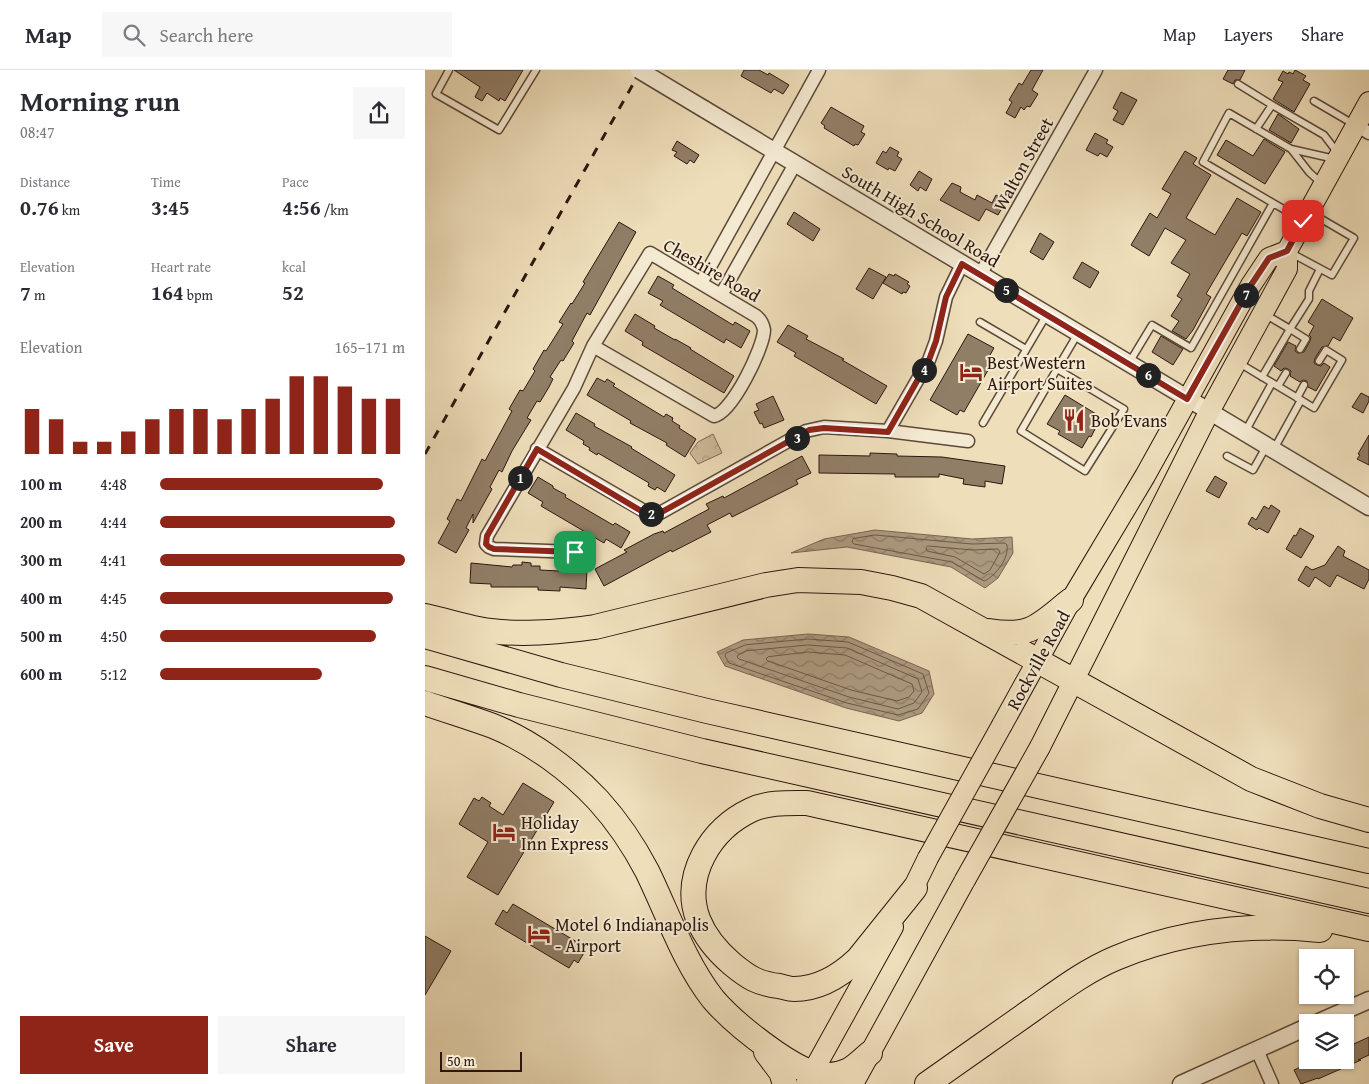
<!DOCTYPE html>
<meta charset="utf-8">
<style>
body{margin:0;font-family:"Gentium Book Plus",serif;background:#f7f7f7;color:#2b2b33;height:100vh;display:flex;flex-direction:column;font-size:19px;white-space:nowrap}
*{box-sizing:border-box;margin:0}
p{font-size:16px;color:#7c7c81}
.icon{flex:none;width:28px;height:28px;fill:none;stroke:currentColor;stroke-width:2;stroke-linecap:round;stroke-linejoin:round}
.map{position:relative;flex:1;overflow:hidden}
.side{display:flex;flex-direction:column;background:#fff;width:425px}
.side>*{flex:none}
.controls{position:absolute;left:874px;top:879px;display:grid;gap:10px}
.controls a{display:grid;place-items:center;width:55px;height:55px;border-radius:0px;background:#fff;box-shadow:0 1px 4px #0004;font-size:25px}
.scale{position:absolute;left:15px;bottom:12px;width:82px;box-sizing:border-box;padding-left:5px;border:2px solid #2d170e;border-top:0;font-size:14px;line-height:18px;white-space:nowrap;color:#2d170e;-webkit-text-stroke:4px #f4ead2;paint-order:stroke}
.pin{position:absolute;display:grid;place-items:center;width:42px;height:42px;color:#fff;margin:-21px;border-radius:10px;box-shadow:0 2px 8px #0006}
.km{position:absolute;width:25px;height:25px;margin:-12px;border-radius:50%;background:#222;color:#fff;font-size:14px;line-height:25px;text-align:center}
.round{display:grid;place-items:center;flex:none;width:52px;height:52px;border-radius:0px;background:#f7f7f7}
.overview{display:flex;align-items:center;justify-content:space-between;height:85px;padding:0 20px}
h1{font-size:28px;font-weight:600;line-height:38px}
.metrics{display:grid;grid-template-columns:repeat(3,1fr);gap:8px;height:85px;padding:5px 20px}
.metrics div{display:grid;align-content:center}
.metrics b{font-size:21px;font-weight:600}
.metrics small{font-size:14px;font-weight:400}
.metrics p{font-size:14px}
.chart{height:140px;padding:10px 20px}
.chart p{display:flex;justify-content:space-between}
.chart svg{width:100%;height:90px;margin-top:5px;stroke:#8f2418;stroke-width:6}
.button{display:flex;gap:10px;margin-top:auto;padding:10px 20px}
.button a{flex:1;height:58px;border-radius:0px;background:#8f2418;color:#fff;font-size:20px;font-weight:600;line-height:58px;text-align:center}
.button a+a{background:#f7f7f7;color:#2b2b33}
ul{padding:0 20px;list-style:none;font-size:16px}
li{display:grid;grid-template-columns:80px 60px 1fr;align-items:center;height:38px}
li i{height:12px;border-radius:6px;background:#8f2418}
header{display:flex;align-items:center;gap:30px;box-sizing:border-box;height:70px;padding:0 25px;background:#fff;border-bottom:1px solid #e1e1e2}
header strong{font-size:24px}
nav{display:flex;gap:28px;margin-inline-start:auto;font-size:18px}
.search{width:350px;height:45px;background:#f7f7f7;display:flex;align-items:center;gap:12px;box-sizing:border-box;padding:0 18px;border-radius:0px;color:#7c7c81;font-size:19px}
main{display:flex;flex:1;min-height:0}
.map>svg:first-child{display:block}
.forest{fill:url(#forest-crowns);stroke:#7d6a56}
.water{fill:url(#water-waves);stroke:#796652}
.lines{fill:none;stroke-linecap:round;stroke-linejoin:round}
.shore{stroke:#6c5847;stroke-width:1}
.building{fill:#917e67;stroke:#2d170e}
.service-casing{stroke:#5d4939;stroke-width:9}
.minor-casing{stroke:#5d4939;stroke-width:15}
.tertiary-casing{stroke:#5d4939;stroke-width:19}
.primary-casing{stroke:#2d170e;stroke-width:22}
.motorway-casing{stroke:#2d170e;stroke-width:26}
.service{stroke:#f4ead2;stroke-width:6}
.minor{stroke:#f4ead2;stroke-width:12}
.tertiary{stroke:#f4ead2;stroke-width:16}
.primary{stroke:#eedeba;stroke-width:20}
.motorway{stroke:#eedeba;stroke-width:24}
.rail{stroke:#2d170e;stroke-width:3;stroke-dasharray:9 9;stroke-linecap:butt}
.tertiary-bridge-casing{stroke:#5d4939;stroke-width:19;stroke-linecap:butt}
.primary-bridge-casing{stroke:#2d170e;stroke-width:22;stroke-linecap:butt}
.tertiary-bridge{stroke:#f4ead2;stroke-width:16}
.primary-bridge{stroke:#eedeba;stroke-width:20}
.route-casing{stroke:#fff;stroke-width:10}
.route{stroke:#8f2418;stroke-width:6}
.labels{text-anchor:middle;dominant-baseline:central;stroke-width:4;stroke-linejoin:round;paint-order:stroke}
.street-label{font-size:18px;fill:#2d170e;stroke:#f4ead2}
.poi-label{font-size:18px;fill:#2d170e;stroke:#f4ead2;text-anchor:start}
</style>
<header>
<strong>Map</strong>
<div class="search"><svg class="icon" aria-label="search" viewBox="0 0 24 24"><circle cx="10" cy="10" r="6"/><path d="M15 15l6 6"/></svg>Search here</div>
<nav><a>Map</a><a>Layers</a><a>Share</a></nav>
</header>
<main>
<section class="side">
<div class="overview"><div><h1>Morning run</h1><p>08:47</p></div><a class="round"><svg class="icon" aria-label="share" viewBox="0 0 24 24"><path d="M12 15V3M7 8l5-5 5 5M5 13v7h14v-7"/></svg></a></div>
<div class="metrics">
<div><p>Distance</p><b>0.76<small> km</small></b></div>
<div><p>Time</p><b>3:45</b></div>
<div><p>Pace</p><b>4:56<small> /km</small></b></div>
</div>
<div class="metrics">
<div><p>Elevation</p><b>7<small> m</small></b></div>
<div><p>Heart rate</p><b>164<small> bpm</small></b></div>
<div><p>kcal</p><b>52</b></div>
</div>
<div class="chart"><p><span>Elevation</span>165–171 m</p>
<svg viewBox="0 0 160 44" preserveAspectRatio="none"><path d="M5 44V22M15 44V27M25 44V38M35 44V38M45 44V33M55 44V27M65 44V22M75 44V22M85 44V27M95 44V22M105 44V17M115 44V6M125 44V6M135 44V11M145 44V17M155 44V17"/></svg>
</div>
<ul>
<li><b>100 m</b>4:48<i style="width:91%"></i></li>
<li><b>200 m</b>4:44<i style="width:96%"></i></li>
<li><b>300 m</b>4:41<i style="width:100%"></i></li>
<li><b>400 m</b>4:45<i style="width:95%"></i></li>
<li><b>500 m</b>4:50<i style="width:88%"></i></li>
<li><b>600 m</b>5:12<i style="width:66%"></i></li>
</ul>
<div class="button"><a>Save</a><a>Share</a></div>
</section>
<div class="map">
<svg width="944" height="1014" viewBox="0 0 944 1014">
<defs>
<pattern id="forest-crowns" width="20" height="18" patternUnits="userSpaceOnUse" patternTransform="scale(1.25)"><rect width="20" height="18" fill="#cdbc9d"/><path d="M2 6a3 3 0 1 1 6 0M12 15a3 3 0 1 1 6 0" fill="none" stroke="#b0a186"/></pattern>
<pattern id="water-waves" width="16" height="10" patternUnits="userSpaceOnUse" patternTransform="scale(1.25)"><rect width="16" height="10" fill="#ac9a80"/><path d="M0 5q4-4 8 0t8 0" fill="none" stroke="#8c7d67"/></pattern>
</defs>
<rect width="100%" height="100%" fill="#eedeba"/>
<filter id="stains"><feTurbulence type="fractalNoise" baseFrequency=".004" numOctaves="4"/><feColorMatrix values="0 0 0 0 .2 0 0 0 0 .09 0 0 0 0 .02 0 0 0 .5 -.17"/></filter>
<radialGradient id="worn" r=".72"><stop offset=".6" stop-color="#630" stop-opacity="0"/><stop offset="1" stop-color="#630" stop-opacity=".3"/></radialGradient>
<!-- forest -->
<path class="forest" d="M288,364L297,383L273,394L265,383L273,372Z"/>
<!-- water -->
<path class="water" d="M450,460L547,469L587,467L588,483L573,508L560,518L526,497L422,477L366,483L399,469Z
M383,564L424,567L504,601L509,624L497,643L474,651L421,638L300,596L292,582L318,570Z"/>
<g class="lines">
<!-- shore -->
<path class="shore" d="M450,465L547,474L580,473L582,475C584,488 571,506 559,511L527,492L429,474L427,472L428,469Z
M503,476L547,480L573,479L575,482L565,500L559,504L530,487L502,481L501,478Z
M383,569L423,572L498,604L504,623L493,639L473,645L422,633L304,593L300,586L301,583L320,575Z
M383,575L422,578L493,609L497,622L489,633L473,639L424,627L314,589L312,587L313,585L321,581Z
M383,582L420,585L487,614L489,621L484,627L472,631L426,620L343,591L341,589L343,587Z"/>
</g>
<!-- building -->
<path class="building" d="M29,0H98L80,31L75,28L74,31L62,23L57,31L50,27L55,17Z
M319,0H334L343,5L344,3L364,15L358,24L349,19L346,23L316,6Z
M606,0H618L607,20L613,24L605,37L602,36L599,40L596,37L590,48L581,43L587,32L584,30L594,13L597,15Z
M803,0H820L815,10H810L808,14L798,9Z
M870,0L881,6L878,10L885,14L869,42L848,29L858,12L853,10L858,1L863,4L864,2L868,4Z
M696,22L712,30L698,55L688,50L693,41L688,38Z
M406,37L439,56L436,62L440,64L433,75L430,74L429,76L399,58L400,56L396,53Z
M853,44L874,59L866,73L844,60Z
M670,63L683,70L681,73L688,77L682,87L675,83L673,86L661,80Z
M839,69L860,82L840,114L792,85L801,70L828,86Z
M252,71L274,85L269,93L265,90L262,94L249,86L252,82L247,80Z
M465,77L474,82L472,86L477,89L470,101L464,98L463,100L451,93L458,81L461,83Z
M760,81L772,88L768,94L786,105L761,148L790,165L812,128L836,142L822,166L817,163L781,224L786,227L768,260L761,269L747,261L754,251L746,246L757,229L752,226L765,204L746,193L761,170L740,158L724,186L706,175L725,143L732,148L746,124L737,119Z
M494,101L507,109L501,121L495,117L493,121L485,115Z
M527,113L536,117L535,122L550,130L552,125L567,133L571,125L581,131L573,145L561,139L554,151L515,130Z
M369,142L395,159L388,171L362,154Z
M194,152L211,162L165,245L162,243L147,271L149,273L138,291L136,290L125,307L128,309L124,317L115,332L112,331L102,348L106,350L101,358L87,381L77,402L74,400L65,417L67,419L48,453V444L41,458L44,460L31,483L13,473L25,451L22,449L32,429L36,431L57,389L60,391L87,341L84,339L95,320L98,321L110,301L108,299L119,280L121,281L138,254L134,252L146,233L147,234L160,213L158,212Z
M615,163L629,172L618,190L605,182Z
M657,192L674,202L665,218L648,208Z
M444,198L461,207L448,229L431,219Z
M464,204L469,206L470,204L484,212L482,214L485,216L481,223L478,222L477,224L458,213Z
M233,206L249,215L247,218L308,255L310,252L325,261L316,278L301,269L299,273L235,235L238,231L223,223Z
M897,229L928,248L915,271L908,267L903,276L897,277L890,288L889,293L892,295L896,296L899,293L905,297L891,321L883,317L882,311L878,310L875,312L865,306L866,301L863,299L859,298L856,301L849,296L863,272L871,276L870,281L873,283L879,282L885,271L886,267L884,265L889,256L883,252Z
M210,244L230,256L229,258L250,270V269L266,278L265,279L309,306L299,323L217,275L218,272L200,261Z
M363,255L383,266L381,269L419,289L417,290L462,316L451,334L369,286L371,283L352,272Z
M543,264L569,278L565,285L570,288L539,342L535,340L532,345L505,330Z
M736,266L758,279L748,295L727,282Z
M172,308L180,312L182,309L190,314L188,316L239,347L241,344L248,348L247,351L255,356L254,358L271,369L260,387L241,375L242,373L205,353L206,351L162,325Z
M936,323L944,327V331L938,343L927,337Z
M640,325L676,347L666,367L664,366L657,378L633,364L635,361L622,354Z
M348,326L359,350L339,358L337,353L335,354L329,342L334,340L331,334Z
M151,343L170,354L169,356L207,377L206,378L250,405L240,422L232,417L230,420L223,416L224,413L173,383L172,385L164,380L165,378L158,374L159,371L141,360Z
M944,365V395L932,389L935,385L933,384Z
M445,383L472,384V386L517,387L580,396L577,414L560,411V417L538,414L539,409L514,404V407H470V404L394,403V385L445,386Z
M377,386L386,403L371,410L373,414L307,447L305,443L282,455L286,462L247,482L246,480L179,516L170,499L202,482L199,480L229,464L238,461L239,463L284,439L281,434L298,426L299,428Z
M790,406L802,413L794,428L781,421Z
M113,407L128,416V418L141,425L140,427L188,455L190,453L205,462L196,478L181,469L179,473L116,436L118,432L103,423Z
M846,435L855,441L843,463L834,458L832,460L823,454L827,447L831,450L839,436L844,439Z
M875,458L889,466L876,488L861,479L869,465L871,466Z
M913,476L920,481L918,486L944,500V509L939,519L912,505L905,517L890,507L884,517L873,510L881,496L887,500L900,495Z
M97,492L106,493V496H115V500L134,501V497H144V495H153V498H162L161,519L135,517V521L113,520V517H66V514L45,513L46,493L87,497L88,495H97Z
M98,713L129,732L73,825L42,807L63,772L34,754L49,728L54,731L57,727L66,733L64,736L78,745Z
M88,834L157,875L155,878L160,881L153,893L149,890L144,898L70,854L78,840L82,843Z
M0,866L26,881L0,925Z
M944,967V985L933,990H936L893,1009V1008L876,1014L869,1000L886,992L887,993L894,990H920V978Z"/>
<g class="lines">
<defs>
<path id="service" d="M24,0L11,24L74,60L111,0
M813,14L847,35
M889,31L930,55
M831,59L847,35L899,65L912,82
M866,79L804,43L778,92L877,150
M896,113L884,102L866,79L910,89
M866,183L907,205L929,168L886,143
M841,245L865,259L884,229V221L895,199
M555,252L601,279
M704,293L727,255L766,278L848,133
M814,293L876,330L849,379
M632,299L596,361L660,401L699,339L632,299L652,265
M837,307L865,259L881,269L875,279
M853,316L861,303
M872,328L879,315
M876,330L889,338L917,290L901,280L894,291
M558,353L621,246
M820,362L847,313
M802,386L828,400L841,377"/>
<path id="minor" d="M931,55L944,63
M555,205L671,0
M276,213L394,0
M296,225L370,94
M463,361L504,290L511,271L521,227L537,194
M112,379L219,441L228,444L235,443L381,361L399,357L463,361L543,371
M150,482L69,479L64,477L61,474L62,466L149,318L168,276L225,183L331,246C336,250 338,254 339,260C339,277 307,343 289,346L168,276
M832,980L847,1014"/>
<path id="tertiary" d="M279,39L944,437
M894,952L944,930
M756,1014L882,957"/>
<path id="primary" d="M577,655L646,530L720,406L826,215L844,188L862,181
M615,677L784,342L862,199V181L944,32
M482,831L503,788
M381,1014L468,857
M428,1014L540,810"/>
<path id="motorway" d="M0,546C18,550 35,555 53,559C87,566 136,562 170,557L341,515L373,510L436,512L467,518L496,526L826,709L895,736L944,750
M564,561C607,568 614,555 646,530
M0,566L136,605L282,641L944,791
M0,608L94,635L277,681L944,831
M0,633C23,641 46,648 68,656C107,672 145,700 173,730C192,751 209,776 222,801C243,844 259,892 288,929C306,950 328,967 351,983C373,998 397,1013 424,1000C431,996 438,989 445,983
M490,818L433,889C415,906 394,919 369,919C364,919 359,917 354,916C332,913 324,908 307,894C293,882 280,867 273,849C257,805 286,759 326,740C343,732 363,733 382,733L944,859
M341,982L356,1002L360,1014
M502,1014C537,989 572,965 607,940C634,921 660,901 691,888C756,861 825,853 895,860"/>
</defs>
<!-- service casing -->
<use href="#service" class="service-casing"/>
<!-- minor casing -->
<use href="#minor" class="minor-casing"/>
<!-- tertiary casing -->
<use href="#tertiary" class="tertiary-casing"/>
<!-- primary casing -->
<use href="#primary" class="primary-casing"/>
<!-- motorway casing -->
<use href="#motorway" class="motorway-casing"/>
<!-- service -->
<use href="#service" class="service"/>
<!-- minor -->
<use href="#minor" class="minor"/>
<!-- tertiary -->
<use href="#tertiary" class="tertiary"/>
<!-- primary -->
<use href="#primary" class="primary"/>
<!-- motorway -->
<use href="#motorway" class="motorway"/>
<!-- rail -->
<path class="rail" d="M0,384L216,0"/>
<defs>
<path id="tertiary-bridge" d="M214,0L279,39"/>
<path id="primary-bridge" d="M503,788L577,655
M540,810L615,677"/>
</defs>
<!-- tertiary-bridge casing -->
<use href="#tertiary-bridge" class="tertiary-bridge-casing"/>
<!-- primary-bridge casing -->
<use href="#primary-bridge" class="primary-bridge-casing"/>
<!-- tertiary-bridge -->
<use href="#tertiary-bridge" class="tertiary-bridge"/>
<!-- primary-bridge -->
<use href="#primary-bridge" class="primary-bridge"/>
</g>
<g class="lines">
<defs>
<path id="route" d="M150,482L69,479L64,477L61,474L62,466L112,379L218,442L228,444L235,443L384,360L399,358L463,362L504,290L511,271L521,227L537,194L762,329L826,215L844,188L862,181L878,151"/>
</defs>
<!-- route casing -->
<use href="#route" class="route-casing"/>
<!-- route -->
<use href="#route" class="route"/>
</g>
<!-- icons -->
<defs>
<symbol id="hotel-bare" viewBox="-9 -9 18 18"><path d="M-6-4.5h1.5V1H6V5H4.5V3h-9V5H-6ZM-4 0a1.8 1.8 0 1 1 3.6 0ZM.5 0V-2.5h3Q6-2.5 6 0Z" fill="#8f2418" stroke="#f4ead2" stroke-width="2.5" paint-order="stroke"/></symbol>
<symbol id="restaurant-bare" viewBox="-9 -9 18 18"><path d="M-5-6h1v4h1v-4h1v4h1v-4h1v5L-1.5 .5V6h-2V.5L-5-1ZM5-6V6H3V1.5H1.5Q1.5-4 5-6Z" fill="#8f2418" stroke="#f4ead2" stroke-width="2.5" paint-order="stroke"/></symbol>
</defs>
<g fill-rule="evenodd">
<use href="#hotel-bare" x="530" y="286" width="32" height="32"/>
<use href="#restaurant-bare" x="633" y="334" width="32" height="32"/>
<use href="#hotel-bare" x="63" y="746" width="32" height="32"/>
<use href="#hotel-bare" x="98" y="848" width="32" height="32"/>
</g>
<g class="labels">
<!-- street labels -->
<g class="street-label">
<text transform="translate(598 94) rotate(-61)">Walton Street</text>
<text transform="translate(496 146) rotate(31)">South High School Road</text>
<text transform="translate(287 200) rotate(30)">Cheshire Road</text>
<text transform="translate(613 590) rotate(-61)">Rockville Road</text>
</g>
<!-- poi labels -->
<g class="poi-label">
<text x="562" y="292">Best Western<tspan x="562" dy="21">Airport Suites</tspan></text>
<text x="666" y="350">Bob Evans</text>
<text x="96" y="752">Holiday<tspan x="96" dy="21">Inn Express</tspan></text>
<text x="130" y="854">Motel 6 Indianapolis<tspan x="130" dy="21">- Airport</tspan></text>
</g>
</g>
<rect width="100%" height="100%" filter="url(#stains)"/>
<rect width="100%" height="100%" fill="url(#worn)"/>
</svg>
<div class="controls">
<a><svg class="icon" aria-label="locate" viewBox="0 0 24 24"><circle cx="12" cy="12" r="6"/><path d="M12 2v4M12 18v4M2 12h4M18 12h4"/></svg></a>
<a><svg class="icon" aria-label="layers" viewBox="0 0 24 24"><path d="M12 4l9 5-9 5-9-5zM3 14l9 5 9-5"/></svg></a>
</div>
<div class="scale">50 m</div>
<div class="pin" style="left:150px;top:482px;background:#1e9e55"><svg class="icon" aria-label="arrive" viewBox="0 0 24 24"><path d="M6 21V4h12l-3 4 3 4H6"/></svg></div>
<div class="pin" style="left:878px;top:151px;background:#d93025"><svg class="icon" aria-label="check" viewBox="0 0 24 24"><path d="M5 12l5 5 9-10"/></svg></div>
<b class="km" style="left:95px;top:408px">1</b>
<b class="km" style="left:226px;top:444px">2</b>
<b class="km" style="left:372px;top:368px">3</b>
<b class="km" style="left:499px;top:300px">4</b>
<b class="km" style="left:581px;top:220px">5</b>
<b class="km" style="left:723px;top:305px">6</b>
<b class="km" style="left:821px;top:225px">7</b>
</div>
</main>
